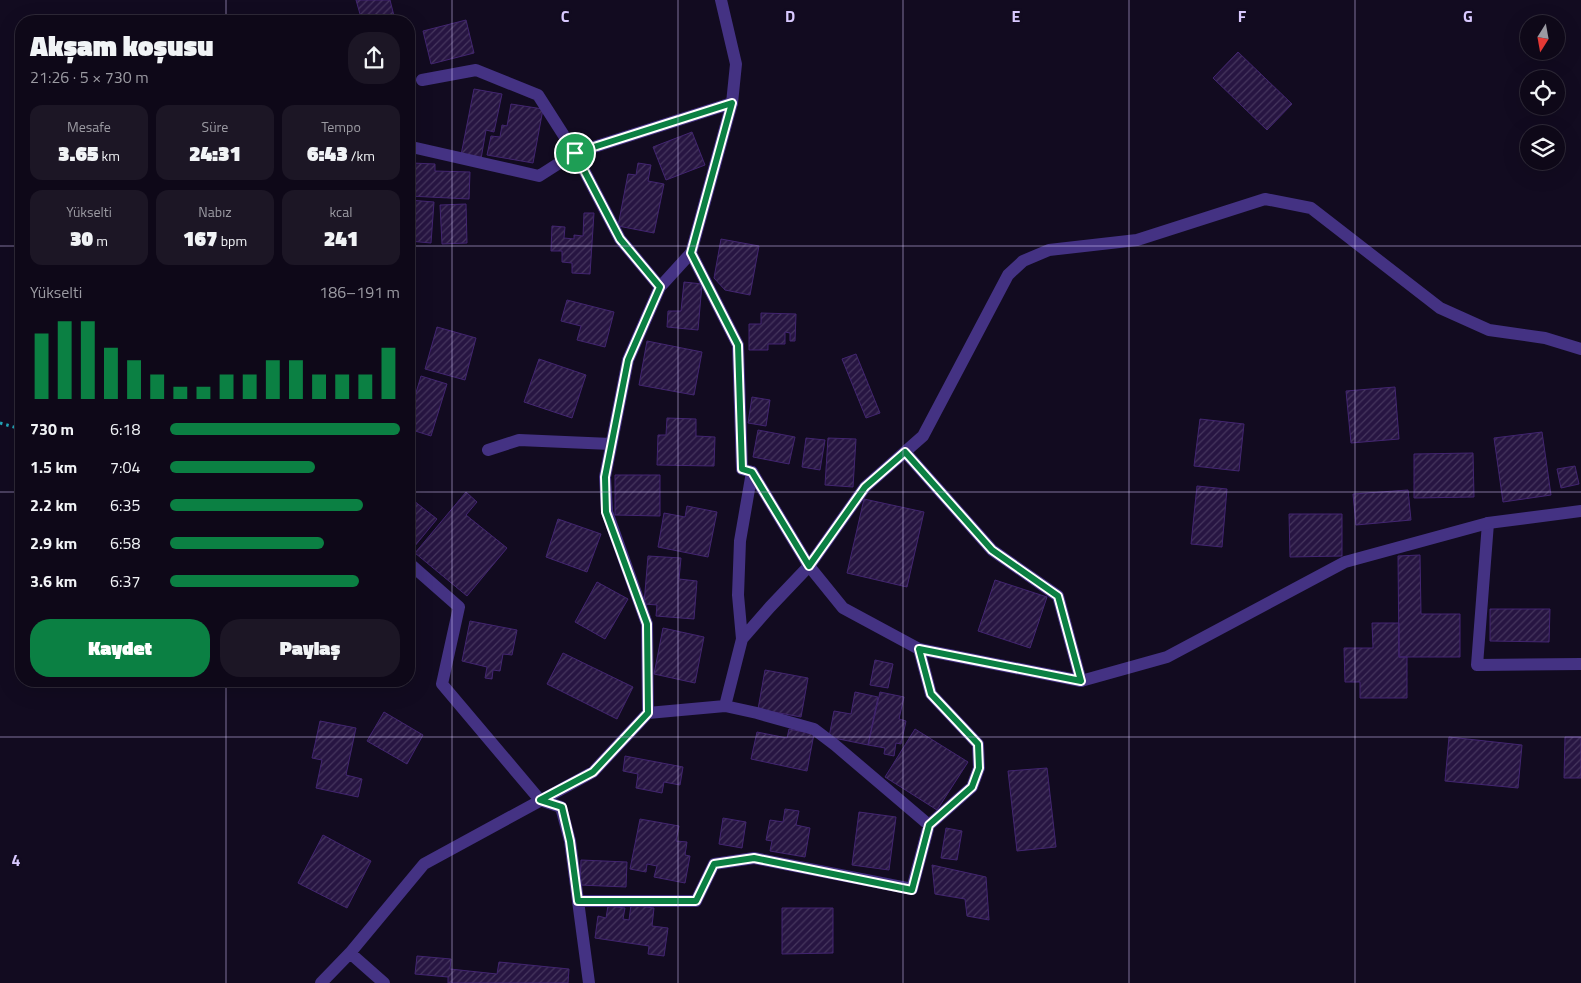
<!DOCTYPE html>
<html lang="tr">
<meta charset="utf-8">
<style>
body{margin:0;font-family:"Titillium Web",sans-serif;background:#1c1625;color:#f1f3f6;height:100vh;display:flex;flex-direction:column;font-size:19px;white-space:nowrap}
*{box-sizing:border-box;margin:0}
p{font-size:16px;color:#9b9aa2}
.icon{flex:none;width:28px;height:28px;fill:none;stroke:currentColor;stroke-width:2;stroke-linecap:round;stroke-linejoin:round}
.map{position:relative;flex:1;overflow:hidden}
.details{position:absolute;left:15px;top:15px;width:400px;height:672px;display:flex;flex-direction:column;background:#0e0818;border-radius:20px;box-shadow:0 5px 20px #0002,0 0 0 1px #2e2937}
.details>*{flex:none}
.needle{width:32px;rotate:191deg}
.controls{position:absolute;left:1520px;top:15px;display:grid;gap:10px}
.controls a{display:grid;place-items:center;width:45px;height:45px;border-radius:50%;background:#0e0818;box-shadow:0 5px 20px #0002,0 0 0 1px #2e2937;font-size:25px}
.pin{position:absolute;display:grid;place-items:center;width:42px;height:42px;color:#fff;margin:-21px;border:2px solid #fff;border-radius:50%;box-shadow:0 1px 5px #0007}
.round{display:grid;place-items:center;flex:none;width:52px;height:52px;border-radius:20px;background:#1c1625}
.overview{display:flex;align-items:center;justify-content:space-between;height:85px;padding:0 15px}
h1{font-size:28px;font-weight:800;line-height:38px}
.stats{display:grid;grid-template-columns:repeat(3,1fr);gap:8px;height:85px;padding:5px 15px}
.stats div{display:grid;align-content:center;border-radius:12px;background:#1c1625;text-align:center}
.stats b{font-size:21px;font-weight:800}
.stats small{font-size:14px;font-weight:400}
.stats p{font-size:14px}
.chart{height:140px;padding:10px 15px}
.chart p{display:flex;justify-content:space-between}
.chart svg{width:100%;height:90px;margin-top:5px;stroke:#0b8043;stroke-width:6}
.action{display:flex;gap:10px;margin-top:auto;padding:10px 15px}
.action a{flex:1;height:58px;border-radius:20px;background:#0b8043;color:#fff;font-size:20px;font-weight:800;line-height:58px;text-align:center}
.action a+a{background:#1c1625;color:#f1f3f6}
ul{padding:0 15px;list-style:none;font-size:16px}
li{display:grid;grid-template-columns:80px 60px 1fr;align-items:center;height:38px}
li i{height:12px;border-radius:6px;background:#0b8043}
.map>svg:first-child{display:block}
.building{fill:url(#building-hatch);stroke:#422570}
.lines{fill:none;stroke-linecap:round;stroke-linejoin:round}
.path{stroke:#23a6b9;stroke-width:3;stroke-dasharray:2.5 4;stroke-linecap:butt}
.minor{stroke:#443283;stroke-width:12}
.tertiary{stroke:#443283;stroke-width:12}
.route-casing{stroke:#fff;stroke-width:10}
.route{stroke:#0b8043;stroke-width:6}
.grid{fill:none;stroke:#d9c9ff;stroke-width:1;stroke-opacity:0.55}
.grid-label{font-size:16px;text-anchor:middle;font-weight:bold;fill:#d9c9ff;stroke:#120b20;stroke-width:5;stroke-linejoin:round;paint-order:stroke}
</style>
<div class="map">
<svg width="1581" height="983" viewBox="0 0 1581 983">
<defs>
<pattern id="building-hatch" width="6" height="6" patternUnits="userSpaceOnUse" patternTransform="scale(1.25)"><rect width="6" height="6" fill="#271542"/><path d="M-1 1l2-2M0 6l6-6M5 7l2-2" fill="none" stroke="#46365e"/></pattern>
</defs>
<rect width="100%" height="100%" fill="#120b20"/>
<!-- building -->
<path class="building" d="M356,0H390L395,20L389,21H362Z
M466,20L474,53L431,64L423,31Z
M1238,52L1292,104L1267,130L1213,78Z
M474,89L502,94L494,132L486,130L481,159L461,155Z
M511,104L543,109L533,163L487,155L491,136L500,137L502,125L507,126Z
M692,132L705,165L666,180L653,147Z
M412,163L435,164V171L470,172L469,199L409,196V172H412Z
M638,163L651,165L648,181L664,184L654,233L618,226L628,174L636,175Z
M409,200L434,202L431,243L409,241Z
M466,204L467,243L442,244L440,205Z
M584,213H594L590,274L572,273V263L562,262V251H551L552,226L565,227L564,238L574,239V235L583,236Z
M721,239L759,246L750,295L725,290L714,278Z
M684,282L702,284L698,330L667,327L668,311H681Z
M567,300L614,312L605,347L577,340L581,326L561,321Z
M761,313L796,314L795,341H790V333L785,332V344H768V350H749V324H761Z
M437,327L476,338L465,380L425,369Z
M647,341L702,352L694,395L639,385Z
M856,354L880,413L866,418L842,359Z
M539,359L586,375L572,418L524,402Z
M421,376L447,384L431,436L409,429V394L415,396Z
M1395,387L1399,439L1351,443L1346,391Z
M752,397L770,400L766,426L748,423Z
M667,418L696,419V436L715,437L714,466L657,465L658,435H666Z
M1200,419L1244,424L1239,471L1194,466Z
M758,430L795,437L789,464L753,457Z
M1542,432L1551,495L1503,502L1494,438Z
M806,438L825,440L820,470L802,467Z
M828,438L856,439L853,487L825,485Z
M1473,453L1474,497L1414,498V454Z
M1575,466L1579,484L1561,488L1557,469Z
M615,475H660V516L615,515Z
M1197,486L1227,489L1222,547L1191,544Z
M1408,490L1411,520L1356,525L1353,494Z
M466,492L477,502L466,515L507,548L467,596L415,553Z
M409,497L437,519L414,547L409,542Z
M864,499L924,512L907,587L847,573Z
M687,506L717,512L708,557L658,547L664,513L685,517Z
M1289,514H1342V556L1290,557Z
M558,519L601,534L587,572L546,557Z
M1420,555L1421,614H1460V657H1399L1398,556Z
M648,556L681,558L679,579L697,581L694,619L656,616L657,605L644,604Z
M995,580L1047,597L1030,648L978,631Z
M597,582L628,599L605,639L575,622Z
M1490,609H1550L1549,642L1490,641Z
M470,621L517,630L512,655L503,654L500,671L493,670L492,679L485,678L487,667L462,661Z
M1372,623H1399V657H1407V698H1360V682H1345L1344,648H1373Z
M663,628L704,637L695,683L654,674Z
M563,653L633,687L617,719L547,684Z
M875,660L893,664L888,688L870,685Z
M765,670L808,678L801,717L758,709Z
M855,692L878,697L868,745L829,737L834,711L851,714Z
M880,692L904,697L899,719L906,721L901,744L896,743L894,756L884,754L885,748L868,745Z
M384,712L423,735L407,764L367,741Z
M320,721L356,728L346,775L362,779L358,797L316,788L322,760L312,758Z
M789,729L814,734L807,771L751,759L757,732L787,738Z
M915,729L968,762L937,810L885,777Z
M1449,737L1522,745L1518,788L1445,781Z
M1565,737H1581V778H1564Z
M625,756L683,767L680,785L664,782L662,793L636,788L638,774L623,771Z
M1047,768L1056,847L1017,851L1008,771Z
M785,809L799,811L796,825L810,828L805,857L770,851L772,841L766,840L770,820L783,822Z
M859,812L896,817L889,870L852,865Z
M723,818L746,822L742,848L719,844Z
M640,819L679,826L676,841L687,842L685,855L690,856L685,883L654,877L657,866L647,864L646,872L630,869Z
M946,828L962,831L957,860L941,858Z
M323,835L371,861L347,908L298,883Z
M581,860L627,862L626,887L580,885Z
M932,865L986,877L989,920L967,916L965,899L935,894Z
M631,905L654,908L652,926L668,928L664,956L648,954L649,946L595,938L598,916L606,918L608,906L625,908L623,919L629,920Z
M782,908H833V953L782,954Z
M417,956L451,959L450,969L497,974L499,962L569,969L568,983H448V977L415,974Z"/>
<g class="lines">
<!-- path -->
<path class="path" d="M0,423L21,429"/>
<!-- minor -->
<path class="minor" d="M422,80L476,70L538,95L575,153L620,239L660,287
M416,148L539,176L575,153L732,103
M488,450L519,440L611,444
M905,452L992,550L1058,596L1081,681
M1488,523L1477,665L1581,664
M409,563L459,607L442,684L540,800L561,807L570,841L589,983
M742,639L770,607L809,566L865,487L923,436L1008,275L1023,261L1049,250L1137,240L1265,199L1311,208L1440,308L1489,330L1545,338L1581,349
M919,649L931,694L978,744L979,768L972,787L929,825
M725,706L742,639L738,595L740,541L752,472
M579,901H696L714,864L754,858L912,889L929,825L835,745L814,729L757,713L725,706L648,713
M350,953L384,983
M321,983L350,953L424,864L593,772L648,713L647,624L607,512L605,477L628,360L660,287L691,253"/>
<!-- tertiary -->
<path class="tertiary" d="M721,0L736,64L732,103L691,253L738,345L742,469L752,472L809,566L843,608L919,649L1081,681L1167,657L1345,562L1488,523L1581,511"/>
</g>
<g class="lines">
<defs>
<path id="route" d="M732,103L691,253L738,345L742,469L752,472L809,566L865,487L905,452L992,550L1058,596L1081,681L919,649L931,694L978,744L979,768L972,787L929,825L912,890L754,858L714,864L696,901H578L570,841L562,807L540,800L593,772L648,713L647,624L606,512L605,477L628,360L660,287L620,239L575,153Z"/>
</defs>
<!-- route casing -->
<use href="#route" class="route-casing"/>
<!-- route -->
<use href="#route" class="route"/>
</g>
<!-- grid -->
<path class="grid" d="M226,0V21M452,0V983M678,0V983M903,0V983M1129,0V983M1355,0V983M0,246H21M409,246H1581M0,492H21M409,492H1581M226,681V983M0,737H1581"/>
<g class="grid-label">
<text x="565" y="22">C</text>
<text x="790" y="22">D</text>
<text x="1016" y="22">E</text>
<text x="1242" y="22">F</text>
<text x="1468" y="22">G</text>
<text x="16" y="866">4</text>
</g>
</svg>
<div class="controls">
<a><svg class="needle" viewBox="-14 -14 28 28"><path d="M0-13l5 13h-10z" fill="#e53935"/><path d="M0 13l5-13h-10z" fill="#9b9aa2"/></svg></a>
<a><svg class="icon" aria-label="locate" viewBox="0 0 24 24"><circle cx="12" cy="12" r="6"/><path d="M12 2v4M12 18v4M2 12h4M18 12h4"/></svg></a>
<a><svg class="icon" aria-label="layers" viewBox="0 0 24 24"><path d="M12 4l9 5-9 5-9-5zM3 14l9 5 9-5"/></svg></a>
</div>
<div class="pin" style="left:575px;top:153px;background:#1e9e55"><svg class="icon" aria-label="arrive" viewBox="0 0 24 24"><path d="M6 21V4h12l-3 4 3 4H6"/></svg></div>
<section class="details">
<div class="overview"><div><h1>Akşam koşusu</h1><p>21:26 · 5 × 730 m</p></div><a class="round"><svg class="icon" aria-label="share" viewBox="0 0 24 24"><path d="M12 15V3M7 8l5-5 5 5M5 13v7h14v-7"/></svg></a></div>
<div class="stats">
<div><p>Mesafe</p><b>3.65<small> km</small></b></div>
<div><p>Süre</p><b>24:31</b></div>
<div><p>Tempo</p><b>6:43<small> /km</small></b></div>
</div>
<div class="stats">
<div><p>Yükselti</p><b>30<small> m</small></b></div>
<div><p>Nabız</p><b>167<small> bpm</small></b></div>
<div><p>kcal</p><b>241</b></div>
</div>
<div class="chart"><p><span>Yükselti</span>186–191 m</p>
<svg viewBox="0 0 160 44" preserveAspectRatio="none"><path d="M5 44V12M15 44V6M25 44V6M35 44V19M45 44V25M55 44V32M65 44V38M75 44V38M85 44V32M95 44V32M105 44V25M115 44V25M125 44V32M135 44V32M145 44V32M155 44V19"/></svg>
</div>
<ul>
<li><b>730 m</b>6:18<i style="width:100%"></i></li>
<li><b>1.5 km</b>7:04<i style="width:63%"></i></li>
<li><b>2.2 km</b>6:35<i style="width:84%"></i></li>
<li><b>2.9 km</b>6:58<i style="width:67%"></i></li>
<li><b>3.6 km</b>6:37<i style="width:82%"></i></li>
</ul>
<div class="action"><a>Kaydet</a><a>Paylaş</a></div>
</section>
</div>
